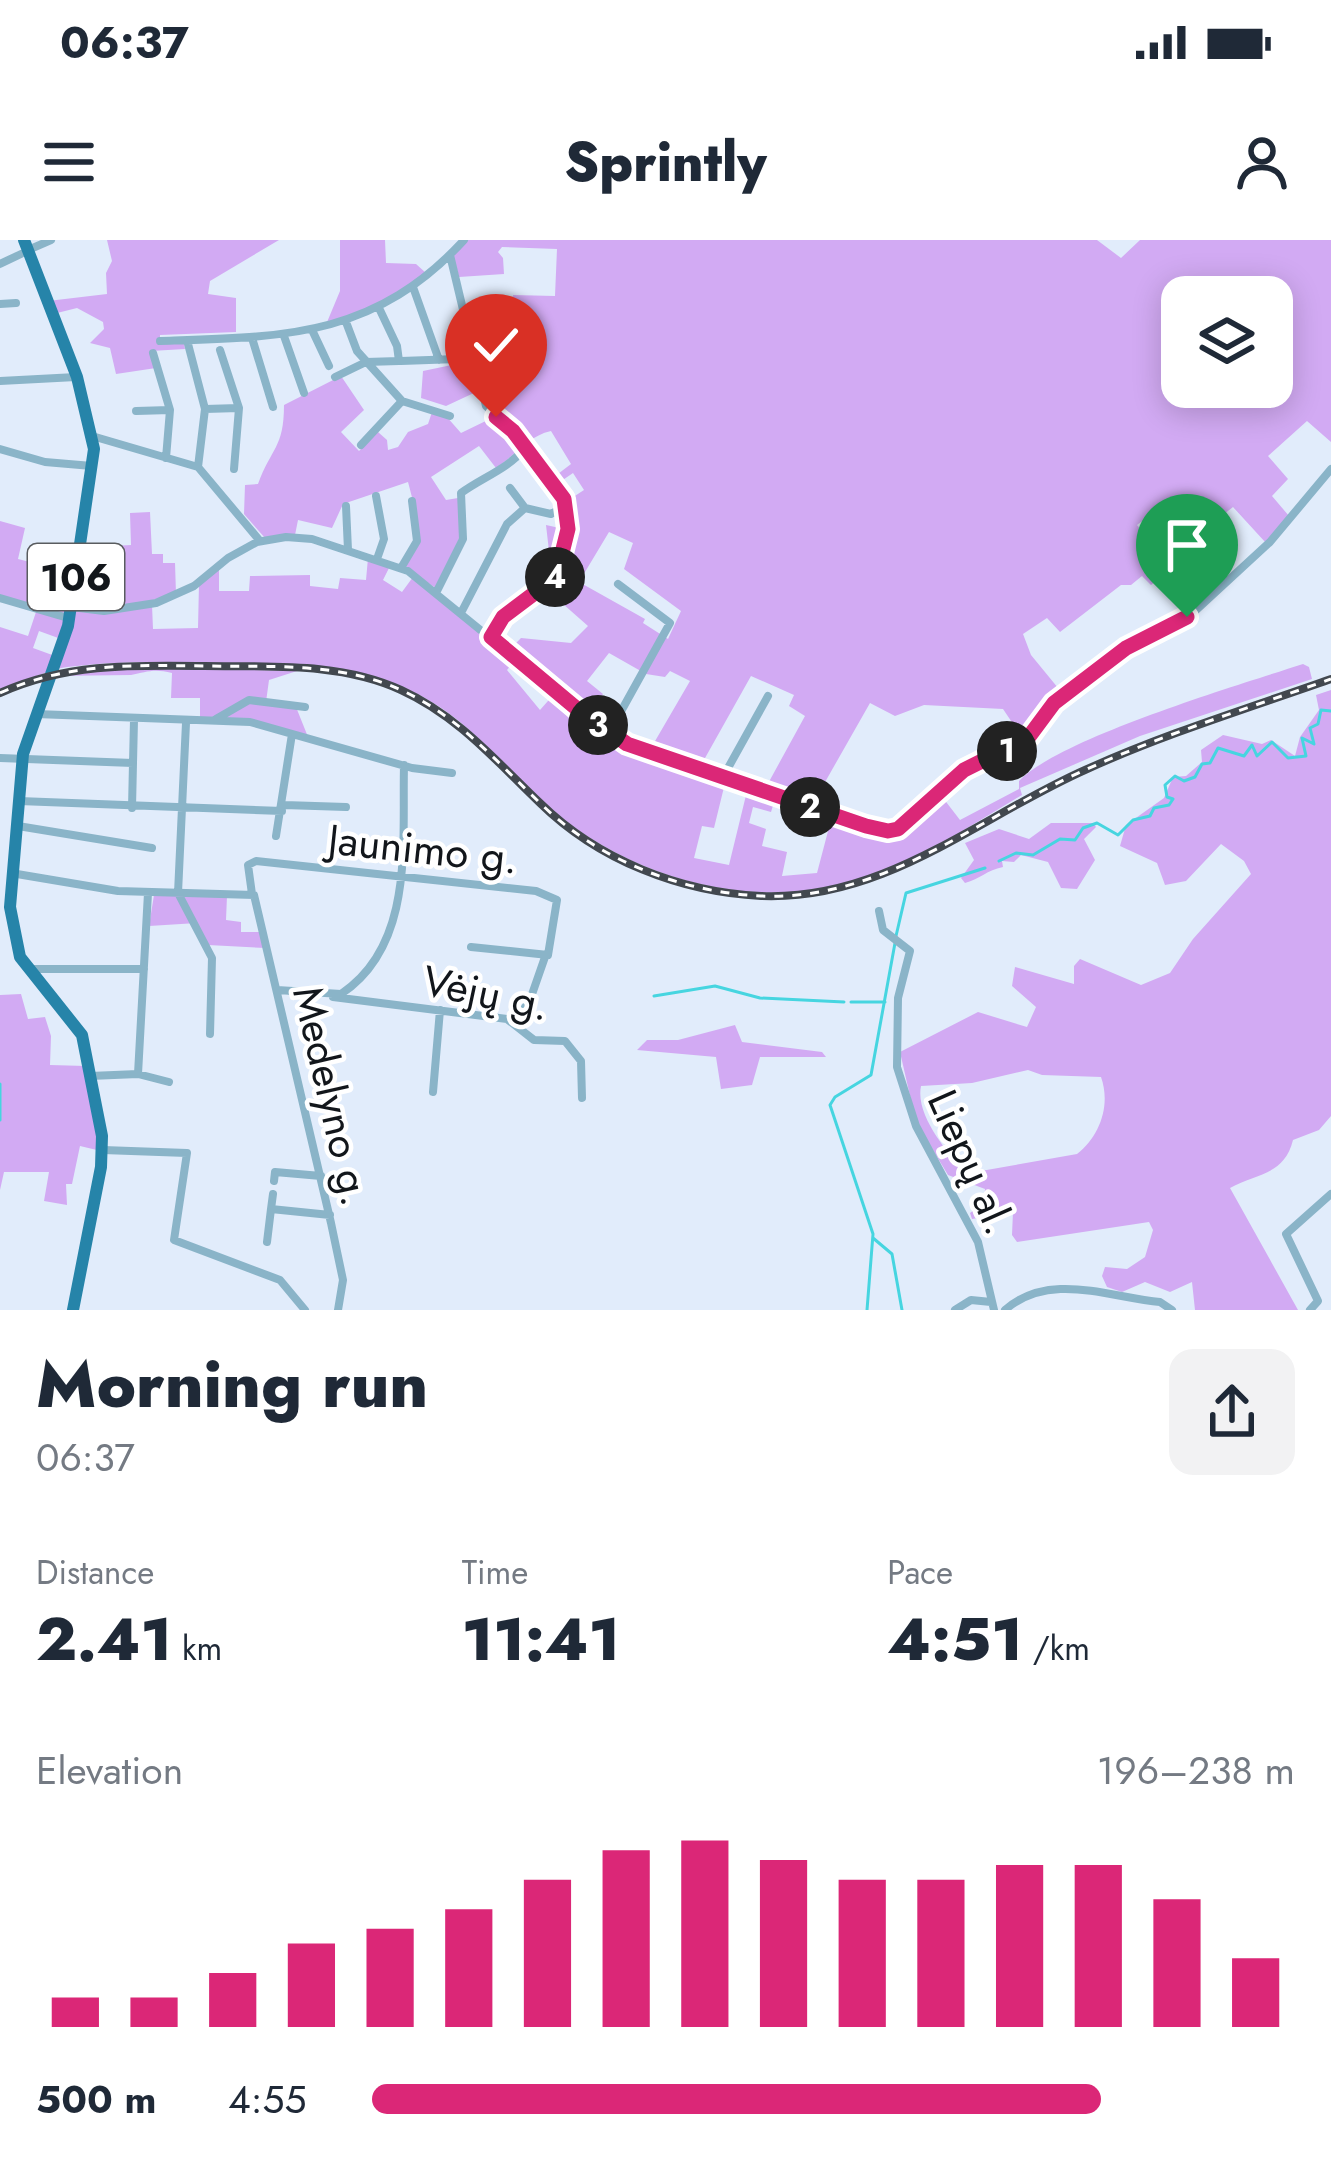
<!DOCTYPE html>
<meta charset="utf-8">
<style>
body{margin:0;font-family:Jost,sans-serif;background:#f2f2f3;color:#1f2937;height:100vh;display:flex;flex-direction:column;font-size:45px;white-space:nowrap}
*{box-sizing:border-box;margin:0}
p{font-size:39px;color:#747a83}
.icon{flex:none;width:66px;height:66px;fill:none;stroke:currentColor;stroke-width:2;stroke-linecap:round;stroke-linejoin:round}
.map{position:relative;height:1070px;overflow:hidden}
.side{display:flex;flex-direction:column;background:#fff;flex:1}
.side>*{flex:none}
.fabs{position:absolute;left:1161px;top:36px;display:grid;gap:24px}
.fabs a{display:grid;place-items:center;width:132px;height:132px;border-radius:24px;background:#fff;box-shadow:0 6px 30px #0003;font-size:60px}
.pin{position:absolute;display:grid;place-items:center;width:102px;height:102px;color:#fff;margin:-123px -51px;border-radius:50% 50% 50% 0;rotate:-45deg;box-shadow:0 0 12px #0007}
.pin .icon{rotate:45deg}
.km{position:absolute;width:60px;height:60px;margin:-30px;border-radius:50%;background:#222;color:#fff;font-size:33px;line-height:60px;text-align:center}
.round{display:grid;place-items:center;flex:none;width:126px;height:126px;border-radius:24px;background:#f2f2f3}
.summary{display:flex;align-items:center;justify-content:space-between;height:204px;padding:0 36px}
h1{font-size:66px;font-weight:800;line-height:90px}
.figures{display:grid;grid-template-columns:repeat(3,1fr);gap:18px;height:204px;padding:12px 36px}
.figures div{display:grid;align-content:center}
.figures b{font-size:60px;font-weight:800}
.figures small{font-size:33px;font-weight:400}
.figures p{font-size:33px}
.chart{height:336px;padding:24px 36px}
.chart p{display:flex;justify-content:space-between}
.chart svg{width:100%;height:216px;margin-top:12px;stroke:#db2777;stroke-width:6}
ul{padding:0 36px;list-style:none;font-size:39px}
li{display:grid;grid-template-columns:192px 144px 1fr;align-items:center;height:90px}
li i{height:30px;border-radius:15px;background:#db2777}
.status{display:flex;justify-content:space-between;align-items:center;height:84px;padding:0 60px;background:#fff;direction:ltr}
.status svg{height:33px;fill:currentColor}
header{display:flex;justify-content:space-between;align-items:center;height:156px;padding:0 36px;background:#fff;font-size:54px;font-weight:800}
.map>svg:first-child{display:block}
.green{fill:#d2aaf3;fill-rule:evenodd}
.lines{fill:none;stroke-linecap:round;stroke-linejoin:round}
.stream{stroke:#46d5e0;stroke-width:3}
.minor{stroke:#8ab4c8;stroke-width:8}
.major{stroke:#2684a9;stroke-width:12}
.rail-casing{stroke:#42484f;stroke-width:8}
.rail{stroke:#fff;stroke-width:3;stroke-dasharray:9;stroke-linecap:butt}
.route-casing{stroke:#fff;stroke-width:24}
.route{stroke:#db2777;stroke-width:15}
.labels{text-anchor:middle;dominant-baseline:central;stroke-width:9;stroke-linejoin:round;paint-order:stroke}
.shield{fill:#fff;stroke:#595c5f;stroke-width:3}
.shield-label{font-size:39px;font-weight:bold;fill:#12161b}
.street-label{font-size:42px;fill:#12161b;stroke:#fff}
</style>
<div class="status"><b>06:37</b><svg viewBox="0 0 49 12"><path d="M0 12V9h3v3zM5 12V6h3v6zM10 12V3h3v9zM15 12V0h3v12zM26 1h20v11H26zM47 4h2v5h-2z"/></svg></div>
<header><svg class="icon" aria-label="menu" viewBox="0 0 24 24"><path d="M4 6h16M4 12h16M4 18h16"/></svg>Sprintly<svg class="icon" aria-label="person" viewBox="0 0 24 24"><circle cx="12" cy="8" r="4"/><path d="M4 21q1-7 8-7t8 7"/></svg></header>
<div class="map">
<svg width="1331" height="1070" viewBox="0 0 1331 1070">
<rect width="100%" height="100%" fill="#e1ecfb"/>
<!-- green -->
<path class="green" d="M107,0H279L210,41L208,54L236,58V92L160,95V104L184,103L185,109L151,111L156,128L116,134L110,108L90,103L104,89L103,82L77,68L53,74L48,61L107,54L106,33L112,21Z
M340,0H385L386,23L416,24L426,33L387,61L325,87L340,51Z
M467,0H1097L1121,18L1140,0H1331V202L1307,181L1268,216L1288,239L1272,256L1289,276L1266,303L1233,267L1214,282L1219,299L1203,313L1191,300L1182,306L1154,272L1137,285L1173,328L1151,345L1142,336L1131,345H1121L1060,392L1047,378L1023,394L1031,415L1063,454L1024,500L1003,469L924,465L895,476L870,463L812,565L765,549L805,476L789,466L794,455L751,436L700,527L615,496L509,410L521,398L571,403L588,386L546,349L555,341L568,350L576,341L565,329L566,318L549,311L546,285L564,289V263L584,250L573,233L554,246L550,240L571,224L551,191C528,196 516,215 496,228L479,206L431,237L446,260L458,258L462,292L437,349L405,327C423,296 417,276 408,242L343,264L332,288L298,280L295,295L265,298L244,274L245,245L258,244C271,208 284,208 284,165L341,136L364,170L341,192L359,211L378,192L387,200L388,210L398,207L408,192L428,184L432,172L446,176L461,193L496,176L488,165L504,162L501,146L483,149L471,86L516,82L513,55L555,56L557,9L502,7L498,12L503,18L504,34L459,37L453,14ZM1182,57H1272V147H1182ZM609,292L633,303L624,329L681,371L668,399L643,383L645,379L579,342ZM609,413L646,434L665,437L670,431L690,441L651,508L613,492L590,474L603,454L587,441Z
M466,122L472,124L476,152L446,166L421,158L423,131Z
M150,272L152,314H163V323H175L176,354L121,368L124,338L107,335L112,306L131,305L130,273Z
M0,281L25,288L18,319L42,325L47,308L76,315L66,374L0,356Z
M368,318L390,326L383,340L402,352L413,337L516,419L507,430L540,470L555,453L603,491L726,539L714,588L702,586L694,618L729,625L748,547L776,556L771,572L753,567L749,583L766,589L762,606L787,612L782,636L817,633L832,576L887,592L940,554L960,580L1019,549V541C1060,498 1239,445 1303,424L1309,427L1312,439L1140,496L1020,548L1022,555C978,581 934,611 887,631C778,676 651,648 560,577C509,537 476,482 415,453C347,420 275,423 201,423C152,422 104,421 55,429L76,370L152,365L153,389L198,388L199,344L219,328V351H249L250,336L310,335V346L338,349L340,338L366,340Z
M37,369L64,379L61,399L39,391L33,408L55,416L50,431L0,449V387L28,396Z
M115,427L297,431L269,440L266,462L296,467L308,497L250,481H200V458H171L172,433C154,428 146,432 131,435L53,436Z
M1331,450V876L1319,890L1293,900C1284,936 1256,933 1230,948L1298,1070H1195L1192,1042L1170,1052L1145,1042L1122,1052L1107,1047L1102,1036L1105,1027L1127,1029L1145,1017L1153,990L1149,982L1017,1002L1012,995L1013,972L972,979L970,973L984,963L985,949L948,935L916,882L900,812L978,772L1027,787L1036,767L1012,746L1015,727L1074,744V726L1080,719L1141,745L1170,733L1193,699L1251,634L1244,621L1221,604L1186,641L1165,645L1157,623L1120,606L1126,585L1164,558L1173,537L1186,536L1202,522L1201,510L1223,495L1262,504L1271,500L1295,516L1300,497L1319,470L1316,455ZM1028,830L1042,835L1101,837C1111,865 1100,896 1077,914L964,934C948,911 915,876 921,846L972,843Z
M1051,583H1093L1096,587L1084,599L1095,620L1077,649L1061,648L1048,622L1021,615L1014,622L1002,621L1003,627C987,630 980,639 965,643L961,638L974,620L965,603L999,589L1029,599Z
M154,655L227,656L226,680L241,682V692H262L266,708L208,705L197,683L149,686Z
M21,754L28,779L45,777L51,796L50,825L86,826L101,911L80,906L72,944H66L67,965L44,961L49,932H4L0,950V755Z
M735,785L742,802L822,812L826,817H760L752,845L721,849L716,817L637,810L647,800H678Z"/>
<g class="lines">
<!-- stream -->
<path class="stream" d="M999,621L1016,613L1033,615L1060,599L1075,600L1083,588L1097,583L1118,595L1133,580L1150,576L1154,568L1169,565L1173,559L1167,557L1165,545L1175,536L1184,541L1195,537L1202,524L1210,523L1218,508L1244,516L1252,505L1257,516L1272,502L1288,518L1306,516L1302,498L1314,504L1310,488L1318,484L1321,470L1331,471
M896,696L906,653L985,628
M654,756L715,746L760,758L844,762
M851,762H885
M0,844V880
M873,998L892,1014L902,1070
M867,1070L873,994L830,865L835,857L871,835L895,703"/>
<!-- minor -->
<path class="minor" d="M28,10L51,0
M450,15L486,166L513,191L567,265L566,310L556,327V337L503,377L491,397
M0,24L21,14
M413,47L439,120
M0,64L16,63
M346,82L357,111L402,161L450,176
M313,92L329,126
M284,96L304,153
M252,98L273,167
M187,100L205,169L198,227
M160,101C284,97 374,98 464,0
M220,110L239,168L234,229
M153,113L170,170L166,218
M401,121L457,119
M335,137L366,122L399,121L397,106L379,68
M0,141L76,137
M205,169L239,168
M136,171L170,170
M92,196L198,227L260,301
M361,205L402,161
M0,209L45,222L92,226
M510,248L525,268L551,274L567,265
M376,256L384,299L377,319
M346,266L348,310
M401,328L417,301L412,261
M437,351L463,299L461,253C483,237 508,229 525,208
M0,358L68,378
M71,367L104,371L156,363L194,346L228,318L257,302L286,297L312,299L408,331L576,468L627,504L892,591L917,575L964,531L1028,498L1054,463L1126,408L1195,371L1270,302L1331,229
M462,371L507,284L525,268
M36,474L250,482L412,528L452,533
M216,479L249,460L305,467
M186,483L178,653L212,718L210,794
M609,493L670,383L618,344
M0,518L133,523L132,568
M133,523L134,480
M723,537L768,456
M19,561L282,571
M284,565L346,567
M18,586L152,608
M276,596L292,494
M11,633L118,651L254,655L331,983L343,1040L338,1070
M252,654L248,625L256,621L536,651L557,660L548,715L471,707
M879,671L883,690L910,711L898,758L897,827L916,886L978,1002L994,1070
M32,729H144
M277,750L341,754C415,705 402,602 404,525
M333,757L507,779L534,800L565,801L581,821L582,858
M515,782L530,760L545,717
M138,834L148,653
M90,836L138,834L169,842
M433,852L440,770
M103,910L187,913L174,1000L280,1040L305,1070
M274,941L275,932L321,936
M273,954L271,969L330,975
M267,1002L271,969
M955,1070L971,1060L991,1062
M1005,1070C1049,1031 1108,1057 1160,1062L1172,1070
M1310,1070L1318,1061L1286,994L1331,954"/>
<!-- major -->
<path class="major" d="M24,0L77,137L94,209L68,386L23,514L10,667L20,717L82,795L102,896L101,927L73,1070"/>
<defs>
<path id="rail" d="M0,453C66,423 133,425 204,426C270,427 340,422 401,450C458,476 495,520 540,563C598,620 680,652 761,656C885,661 977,578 1085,530C1164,494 1249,468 1331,439"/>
</defs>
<!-- rail casing -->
<use href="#rail" class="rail-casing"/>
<!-- rail -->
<use href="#rail" class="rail"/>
</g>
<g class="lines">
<defs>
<path id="route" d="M496,177L513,191L564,259L568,289L556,337L503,377L491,397L576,468L627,504L866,586L888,591L898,589L964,530L1028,498L1054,463L1126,408L1187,377"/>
</defs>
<!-- route casing -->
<use href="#route" class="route-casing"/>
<!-- route -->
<use href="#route" class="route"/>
</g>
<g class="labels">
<!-- shield labels -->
<rect class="shield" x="28" y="304" width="96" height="66" rx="9"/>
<g class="shield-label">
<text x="76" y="337">106</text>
</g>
<!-- street labels -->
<g class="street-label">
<text transform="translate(423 609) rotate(6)">Jaunimo g.</text>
<text transform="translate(486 753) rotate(12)">Vėjų g.</text>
<text transform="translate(332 856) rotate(77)">Medelyno g.</text>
<text transform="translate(971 922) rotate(66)">Liepų al.</text>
</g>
</g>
</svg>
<div class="fabs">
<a><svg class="icon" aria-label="layers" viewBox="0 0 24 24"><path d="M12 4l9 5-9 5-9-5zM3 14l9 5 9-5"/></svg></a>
</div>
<div class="pin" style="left:1187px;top:377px;background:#1e9e55"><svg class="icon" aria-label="arrive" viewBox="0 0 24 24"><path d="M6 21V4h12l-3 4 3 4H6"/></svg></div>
<div class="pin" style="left:496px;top:177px;background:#d93025"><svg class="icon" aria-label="check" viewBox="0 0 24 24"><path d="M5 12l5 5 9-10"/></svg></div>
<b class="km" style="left:1007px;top:511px">1</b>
<b class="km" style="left:810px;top:567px">2</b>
<b class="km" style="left:598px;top:485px">3</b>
<b class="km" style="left:555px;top:337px">4</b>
</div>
<section class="side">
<div class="summary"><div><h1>Morning run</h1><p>06:37</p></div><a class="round"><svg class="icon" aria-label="share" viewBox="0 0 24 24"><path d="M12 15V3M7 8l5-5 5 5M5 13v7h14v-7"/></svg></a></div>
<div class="figures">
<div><p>Distance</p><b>2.41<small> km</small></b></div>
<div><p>Time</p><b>11:41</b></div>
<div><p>Pace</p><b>4:51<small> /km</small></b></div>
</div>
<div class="chart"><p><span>Elevation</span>196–238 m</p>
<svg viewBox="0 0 160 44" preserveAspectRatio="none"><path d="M5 44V38M15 44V38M25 44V33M35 44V27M45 44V24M55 44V20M65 44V14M75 44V8M85 44V6M95 44V10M105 44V14M115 44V14M125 44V11M135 44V11M145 44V18M155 44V30"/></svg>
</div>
<ul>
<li><b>500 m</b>4:55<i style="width:79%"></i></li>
</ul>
</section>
